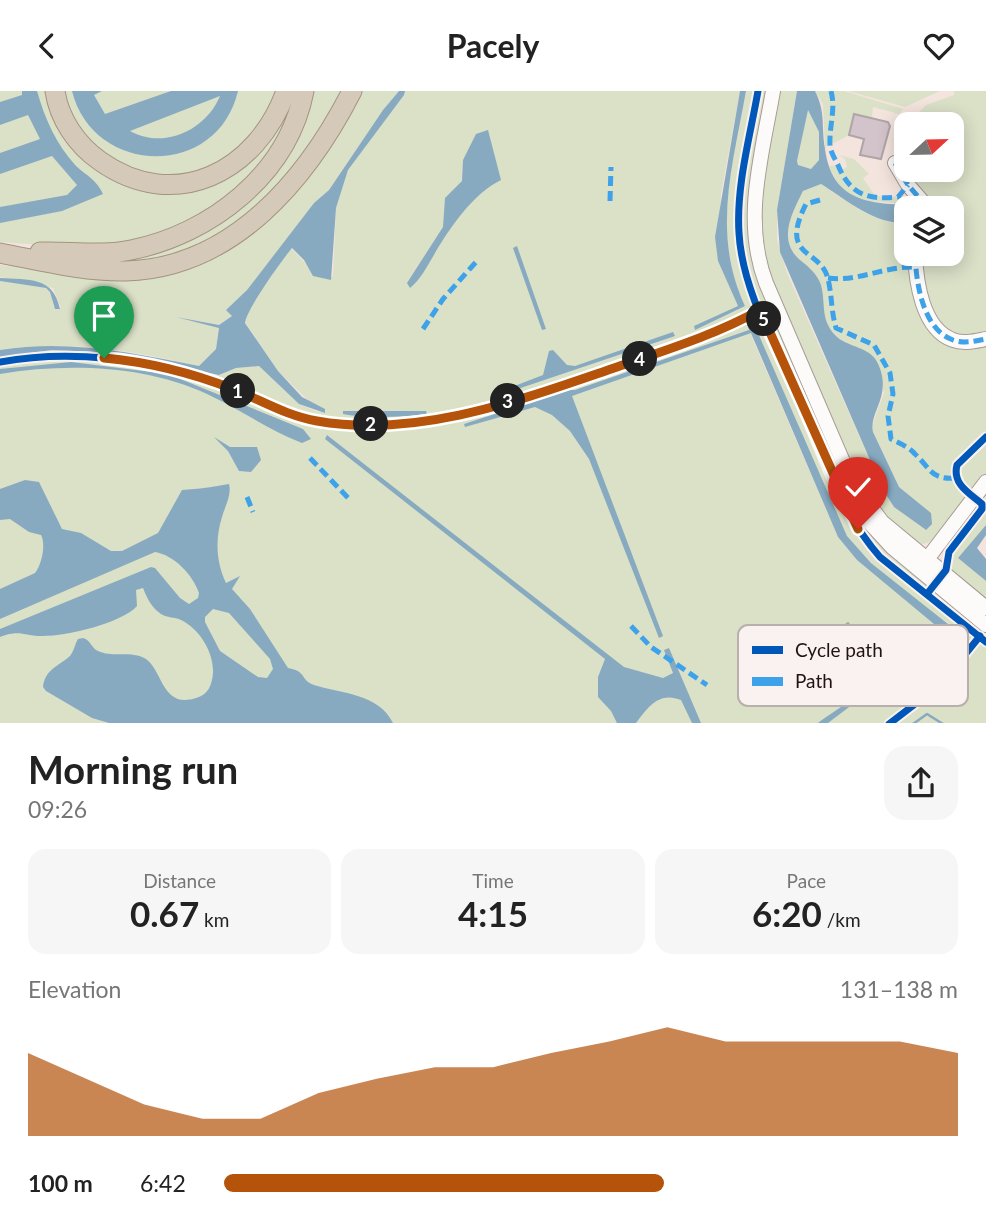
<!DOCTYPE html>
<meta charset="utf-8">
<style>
body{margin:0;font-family:Lato,sans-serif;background:#f6f6f6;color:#222;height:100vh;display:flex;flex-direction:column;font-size:26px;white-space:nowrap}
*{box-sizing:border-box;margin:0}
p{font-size:23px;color:#767676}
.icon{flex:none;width:38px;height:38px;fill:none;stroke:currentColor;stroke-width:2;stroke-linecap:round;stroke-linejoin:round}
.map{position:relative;height:632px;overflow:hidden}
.details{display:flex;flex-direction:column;background:#fff;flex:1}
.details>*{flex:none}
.needle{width:46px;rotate:68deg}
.fabs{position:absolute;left:894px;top:21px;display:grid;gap:14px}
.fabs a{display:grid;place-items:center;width:70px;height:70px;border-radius:14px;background:#fff;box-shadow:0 4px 18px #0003;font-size:35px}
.pin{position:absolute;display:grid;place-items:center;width:60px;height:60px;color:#fff;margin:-72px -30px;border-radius:50% 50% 50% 0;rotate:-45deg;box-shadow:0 0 7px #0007}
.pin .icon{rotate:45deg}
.km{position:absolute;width:35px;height:35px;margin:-18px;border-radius:50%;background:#222;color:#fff;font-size:19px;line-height:35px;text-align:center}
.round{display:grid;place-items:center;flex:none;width:74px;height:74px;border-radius:21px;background:#f6f6f6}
.head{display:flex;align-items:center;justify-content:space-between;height:119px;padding:0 28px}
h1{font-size:38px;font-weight:700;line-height:52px}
.metrics{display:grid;grid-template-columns:repeat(3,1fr);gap:10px;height:119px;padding:7px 28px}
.metrics div{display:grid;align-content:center;border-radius:18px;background:#f6f6f6;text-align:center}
.metrics b{font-size:35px;font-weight:700}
.metrics small{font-size:19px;font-weight:400}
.metrics p{font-size:19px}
.chart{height:196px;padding:14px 28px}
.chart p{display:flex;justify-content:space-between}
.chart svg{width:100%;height:126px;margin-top:7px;fill:#b45309;opacity:.7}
ul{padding:0 28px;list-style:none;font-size:23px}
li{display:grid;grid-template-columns:112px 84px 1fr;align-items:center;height:52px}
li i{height:18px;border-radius:9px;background:#b45309}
header{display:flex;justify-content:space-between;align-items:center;height:91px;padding:0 28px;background:#fff;font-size:32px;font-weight:700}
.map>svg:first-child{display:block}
.green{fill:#dae1c7;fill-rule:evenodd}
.water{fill:#88aac1;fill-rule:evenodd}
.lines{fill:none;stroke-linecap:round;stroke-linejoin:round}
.stream{stroke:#88aac1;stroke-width:2.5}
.building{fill:#d2c4ca;stroke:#afa4a6;stroke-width:2}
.minor-casing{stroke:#a89b96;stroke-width:16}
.highway-casing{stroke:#a4937f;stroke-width:21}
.minor{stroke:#fdfbfa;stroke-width:14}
.highway{stroke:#d5cab9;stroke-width:19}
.quiet{stroke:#3ea2ea;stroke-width:5;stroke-dasharray:10 5;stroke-linecap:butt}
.cycleway-casing{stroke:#faf2f0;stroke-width:11}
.cycleway{stroke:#0057b8;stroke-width:7}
.route-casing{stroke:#fff;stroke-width:14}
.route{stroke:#b45309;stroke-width:9}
.key{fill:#faf2f0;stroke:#b9afad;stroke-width:2}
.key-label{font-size:19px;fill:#211410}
</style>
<header><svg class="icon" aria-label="back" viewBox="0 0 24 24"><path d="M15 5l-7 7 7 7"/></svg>Pacely<svg class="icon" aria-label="heart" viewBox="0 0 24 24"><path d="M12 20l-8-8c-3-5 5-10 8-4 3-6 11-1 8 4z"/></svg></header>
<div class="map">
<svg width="986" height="633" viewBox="0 0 986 633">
<rect width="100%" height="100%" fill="#f4e4de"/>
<!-- green -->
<path class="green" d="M0,0H349L324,45L238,140L133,177L69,156L0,151Z
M362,0H399L383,19L329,99L314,112L247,199L227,219L232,225L219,234L176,226L219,236L216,258L199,275C133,260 68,248 0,259V190L46,197L50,200L54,216L61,217L53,197L0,186V174C38,176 74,189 111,189C228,189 314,100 362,0Z
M405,0H740L721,103L718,170L738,215H745C711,142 732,75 746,0H754L734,124L740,174L755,216L732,231L702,244C595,281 450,342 337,329L331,337L417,334L458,326L646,269L711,245L757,223L839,406L864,452L890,478L974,545L967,558L970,560L979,549L986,554V632H0V274C74,261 152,271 223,296C242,303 259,314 277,321C289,325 315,328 320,339L327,330C293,323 264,307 232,295C158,267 78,255 0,269V266L52,259L96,261L136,266L219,284L236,277L259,275L299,313L321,322L278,280L245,231C246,219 281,169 291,157L307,174L333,186L336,117L348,79ZM748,237L847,445L871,472L962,545L957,550L857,469L838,446Z
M761,0H767L747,123L757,189L830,357L931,494L929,498L879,460L857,430L751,190C732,126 749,64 761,0Z
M778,0H797L777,119V149L787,182L883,399L894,416L925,439L931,422L899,396L873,341L872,335L884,302L877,270C858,258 831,249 824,227C820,217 824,204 821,194C816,182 805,175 796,165C778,145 793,120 803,100L821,93C842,107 881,138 906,130V163H912V183L947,251L986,253V343L952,377L956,393L968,406C955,422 938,458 914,453L866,405L770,189L757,133L758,114Z
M815,0H844L903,18L899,23L873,16L872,27L854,23L849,44L834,52L830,50L825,58L823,13Z
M848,0H940L905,16Z
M954,0H986V245C930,251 925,208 918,163H952V117H931C911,88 886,71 906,35V79H952V33H908L926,14L954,4Z
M808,19L819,41V69L811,78L798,74L797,70L805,21Z
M839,64L854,68L869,83L863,87L875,105C892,106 909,103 920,117C883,104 849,124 829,75L837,74L840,80L847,76L845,68Z
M986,349V384L972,402L959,386L964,369Z
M986,418V434L958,467L986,490V514L948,482L949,463Z"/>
<!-- water -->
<path class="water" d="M22,0H37C45,28 56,53 76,75C87,85 97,89 103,103L62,120L0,132V116L67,104L77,94L52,65L0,83V62L40,48L28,24L0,34V11L22,4Z
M72,0H102L94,4L105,23L171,0H238C217,89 93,85 72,0ZM220,5C206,39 164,59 130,40Z
M399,0H405L404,4L348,79L336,117L331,189L313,185L304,169L292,157C282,169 246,219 245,232L278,280L302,306L325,318V322L299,313L259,275L236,277L219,284L136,266L96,261L52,259L0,266V259C69,248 132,262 199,275L216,258L219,237L176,226L219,234L232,225L226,219L247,199L314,112L329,99L383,19Z
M740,0H746C733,74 711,142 745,215L695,239L694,235L738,215L718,170L715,146Z
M797,0H815C826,22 821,34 825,58C832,111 870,113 914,114L917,117H906V130C881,138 842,106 821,93L803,100C792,122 777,149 800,169C808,175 818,184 821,194C826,213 820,228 835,244C846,256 867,255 876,269C895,303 868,321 873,341L899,396L931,422L932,433L926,439L894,416L883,399L780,161L777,119ZM808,19L819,41V69L811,78L798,74L797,70Z
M488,39L501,89C474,102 451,135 435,162C428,174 421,188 410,197L407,192L443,136L445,107L462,90L463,69L476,43Z
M517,155L546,238L542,239L513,157Z
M0,187C29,189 53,185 60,218H55L50,201L46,197L0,190Z
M754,233L847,445L871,472L963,545L957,550L947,542L828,632H818C842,614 931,560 940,538L857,469L838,446L751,242L572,305L663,545L659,547L589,368L570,340L552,324L535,316L465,336L464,333L568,299H575L749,239L748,235Z
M673,241L675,245L497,305L496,302L543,284L549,260L553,259L567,274L575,275Z
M71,271L168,283L303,338L311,348L302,352C268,339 240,318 207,303C144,274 67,272 0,283V278Z
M343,320H426L427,323C400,326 370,328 343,323Z
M327,344L624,576L663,587L673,582L664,559L669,557L701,632H692L681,609C659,600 648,616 636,632H617L611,620L598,606V586L605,568L325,348Z
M214,346L230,356H257L261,369L251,381L239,380L228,360Z
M25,389L39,391L62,438L81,442L111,460H122L158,442L182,399C199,398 213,396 229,393C232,404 225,415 222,426C215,448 216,471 226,492L240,485L232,498L250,518L288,577C307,580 300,589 314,594C342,603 378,602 393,632H109L92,627L46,600L43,596C45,578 59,575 70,565C74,560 75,553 78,548L83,547C91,549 91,557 98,560C113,567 131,559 146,568C163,580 162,618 196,607C208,604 212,594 213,582C214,562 200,538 181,529C175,526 167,527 161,523C151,516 147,507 143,497L136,499L137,515C122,532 67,545 43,545C24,545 20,538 0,546V538L151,476L155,477L180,507L189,513L198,507L199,502C193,484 174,464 155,461L0,528V498L35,482C42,473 46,453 41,444L29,441L10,428L0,429V398ZM213,518L229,522L270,568L273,578L267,587L258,586L220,560L205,531V526Z
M986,434V444L977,457L986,468V490L958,467Z"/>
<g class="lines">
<!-- stream -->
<path class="stream" d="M913,633L927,623L943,633"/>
</g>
<!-- building -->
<path class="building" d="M854,23L888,31L890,35L881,68L860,64L864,48L849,44Z
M848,532L852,537L818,562L779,581L787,602L763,611L755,589L748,591L746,584L771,577L809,559Z"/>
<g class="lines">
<defs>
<path id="minor" d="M773,0C762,64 742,129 766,192L869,431L892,456L986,534
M895,72L908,94L928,117
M915,163C916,190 922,238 953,249C964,253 975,250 986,248
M865,408L882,431L986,517
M921,476L986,391"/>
<path id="highway" d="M55,0C59,28 77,54 100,70C175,123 257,81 286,0
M40,161C69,160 102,165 131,159C211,143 288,83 304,0
M0,162C42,170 84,181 126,180C233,177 307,88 352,0"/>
</defs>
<!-- minor casing -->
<use href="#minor" class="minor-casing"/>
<!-- highway casing -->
<use href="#highway" class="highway-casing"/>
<!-- minor -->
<use href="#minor" class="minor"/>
<!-- highway -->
<use href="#highway" class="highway"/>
<!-- quiet -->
<path class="quiet" d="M831,0C836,19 829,35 830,54C830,60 835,68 838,74C850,104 868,109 898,106L908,94
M895,72L908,94L928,117
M820,109L806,113C778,168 821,157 828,188C832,204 831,220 836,237L874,254L890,282L893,303L888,325L891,348C899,352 909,356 915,363C931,378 931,389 956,387
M610,110L611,76
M915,163C916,190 922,238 953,249C964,253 975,250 986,248
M828,187C859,191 884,175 915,176
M423,238L443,208L476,171
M310,367L351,410
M247,406L253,421
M631,535L651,556L707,594"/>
<defs>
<path id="cycleway" d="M758,0C750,46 736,95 739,142C742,198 775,255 798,306C821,360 840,421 880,466L986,551
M0,271C71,258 146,268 214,291C248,302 278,322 313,330C328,333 344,332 360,333C448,334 530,305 612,277C663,260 713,245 760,219
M927,503L946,479L949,461L982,418V413C969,402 952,393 957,374L986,346
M889,633L941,593L980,545"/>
</defs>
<!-- cycleway casing -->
<use href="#cycleway" class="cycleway-casing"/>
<!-- cycleway -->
<use href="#cycleway" class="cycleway"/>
</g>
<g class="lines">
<defs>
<path id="route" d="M104,267C148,271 192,282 233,298C261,309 287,325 317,330C418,348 523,308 617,276C666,259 715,244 760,219L858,438"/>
</defs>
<!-- route casing -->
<use href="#route" class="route-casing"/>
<!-- route -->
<use href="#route" class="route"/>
</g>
<!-- legend -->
<rect x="738" y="534" width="230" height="81" rx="10" class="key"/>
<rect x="752" y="555" width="31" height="8" fill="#0057b8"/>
<rect x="752" y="586" width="31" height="9" fill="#3ea2ea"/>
<g class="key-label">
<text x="795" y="566">Cycle path</text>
<text x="795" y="597">Path</text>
</g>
</svg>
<div class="fabs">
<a><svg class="needle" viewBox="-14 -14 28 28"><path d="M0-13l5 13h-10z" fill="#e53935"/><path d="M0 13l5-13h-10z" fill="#767676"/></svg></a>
<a><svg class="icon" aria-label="layers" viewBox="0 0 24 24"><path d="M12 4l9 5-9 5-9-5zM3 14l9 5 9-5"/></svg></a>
</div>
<div class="pin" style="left:104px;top:267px;background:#1e9e55"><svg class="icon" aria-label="arrive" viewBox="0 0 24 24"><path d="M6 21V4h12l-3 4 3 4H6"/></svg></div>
<div class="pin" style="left:858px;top:438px;background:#d93025"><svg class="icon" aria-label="check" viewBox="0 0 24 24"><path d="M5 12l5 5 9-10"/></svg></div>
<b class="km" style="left:238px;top:300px">1</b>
<b class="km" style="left:371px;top:333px">2</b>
<b class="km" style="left:508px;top:310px">3</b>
<b class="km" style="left:640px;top:268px">4</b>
<b class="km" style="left:764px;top:228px">5</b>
</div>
<section class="details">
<div class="head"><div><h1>Morning run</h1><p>09:26</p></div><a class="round"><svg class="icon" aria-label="share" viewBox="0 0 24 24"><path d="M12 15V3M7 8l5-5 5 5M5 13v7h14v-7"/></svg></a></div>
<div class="metrics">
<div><p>Distance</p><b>0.67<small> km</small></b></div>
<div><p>Time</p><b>4:15</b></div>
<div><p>Pace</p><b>6:20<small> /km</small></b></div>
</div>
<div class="chart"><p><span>Elevation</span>131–138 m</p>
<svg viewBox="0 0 160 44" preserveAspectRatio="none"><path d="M0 44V15L10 24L20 33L30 38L40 38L50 29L60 24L70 20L80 20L90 15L100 11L110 6L120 11L130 11L140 11L150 11L160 15V44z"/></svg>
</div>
<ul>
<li><b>100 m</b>6:42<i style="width:60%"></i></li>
</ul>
</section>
